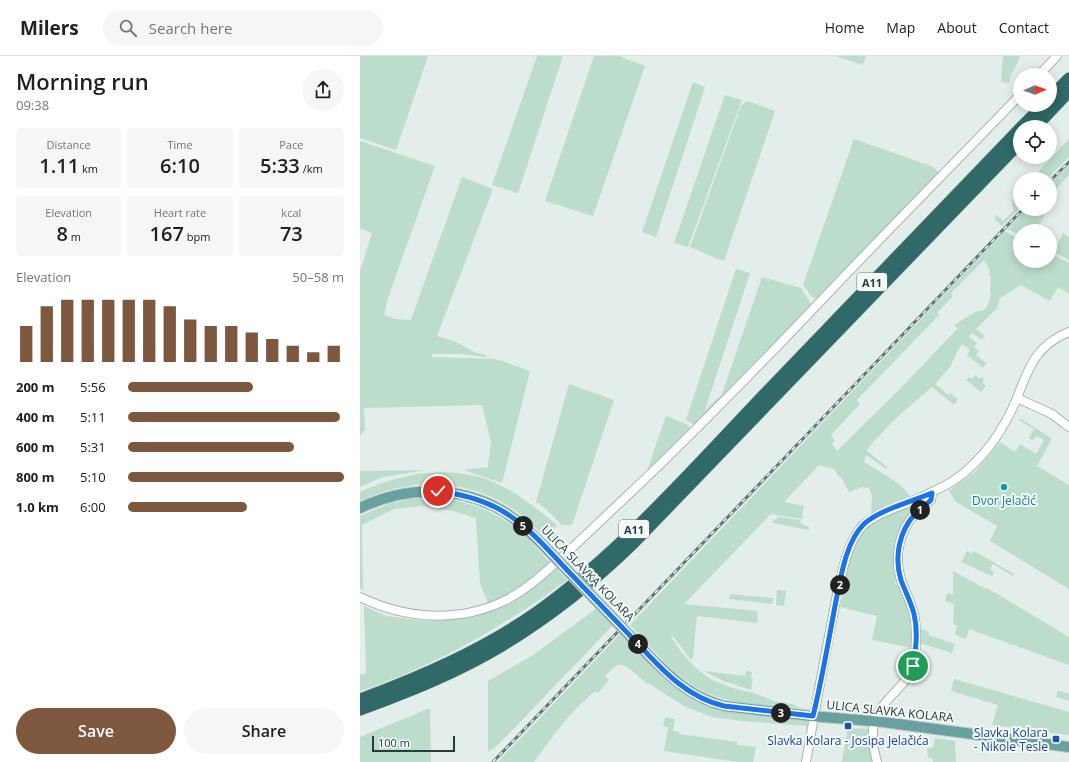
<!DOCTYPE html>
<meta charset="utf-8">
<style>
body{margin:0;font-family:"Open Sans",sans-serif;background:#f6f6f6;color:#202124;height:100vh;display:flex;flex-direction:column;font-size:15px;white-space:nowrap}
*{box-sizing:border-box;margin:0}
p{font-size:13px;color:#757577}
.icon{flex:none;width:22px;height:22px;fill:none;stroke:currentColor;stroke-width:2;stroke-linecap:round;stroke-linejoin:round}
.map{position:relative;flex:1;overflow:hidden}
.sheet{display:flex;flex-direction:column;background:#fff;width:360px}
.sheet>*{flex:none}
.needle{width:26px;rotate:88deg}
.tools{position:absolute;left:653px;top:12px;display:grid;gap:8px}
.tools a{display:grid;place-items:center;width:44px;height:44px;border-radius:50%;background:#fff;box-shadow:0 2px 10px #0003;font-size:20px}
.scale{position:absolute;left:12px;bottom:10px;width:83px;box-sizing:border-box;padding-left:4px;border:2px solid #233e3b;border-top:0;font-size:11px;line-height:14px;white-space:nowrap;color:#233e3b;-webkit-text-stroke:3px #f4f9f7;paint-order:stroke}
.pin{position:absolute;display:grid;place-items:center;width:34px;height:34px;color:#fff;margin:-17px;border:2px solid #fff;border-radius:50%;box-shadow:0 1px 4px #0007}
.km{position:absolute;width:20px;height:20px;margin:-10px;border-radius:50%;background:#222;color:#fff;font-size:11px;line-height:20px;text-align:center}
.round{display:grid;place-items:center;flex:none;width:42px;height:42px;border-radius:21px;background:#f6f6f6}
.summary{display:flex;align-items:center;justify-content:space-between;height:68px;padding:0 16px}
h1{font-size:22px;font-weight:600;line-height:30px}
.stats{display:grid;grid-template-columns:repeat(3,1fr);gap:6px;height:68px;padding:4px 16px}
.stats div{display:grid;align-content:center;border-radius:4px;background:#f6f6f6;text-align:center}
.stats b{font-size:20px;font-weight:600}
.stats small{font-size:11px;font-weight:400}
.stats p{font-size:11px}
.chart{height:112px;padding:8px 16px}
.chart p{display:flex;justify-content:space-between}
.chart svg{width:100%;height:72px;margin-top:4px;stroke:#7d583e;stroke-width:6}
.cta{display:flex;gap:8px;margin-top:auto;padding:8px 16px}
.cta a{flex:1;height:46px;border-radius:24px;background:#7d583e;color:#fff;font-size:16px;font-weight:600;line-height:46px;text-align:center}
.cta a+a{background:#f6f6f6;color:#202124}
ul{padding:0 16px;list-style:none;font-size:13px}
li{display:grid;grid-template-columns:64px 48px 1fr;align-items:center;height:30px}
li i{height:10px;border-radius:5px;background:#7d583e}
header{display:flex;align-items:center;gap:24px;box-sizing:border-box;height:56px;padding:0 20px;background:#fff;border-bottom:1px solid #e0e0e0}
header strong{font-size:19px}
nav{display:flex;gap:22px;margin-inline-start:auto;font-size:14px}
.search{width:280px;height:36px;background:#f6f6f6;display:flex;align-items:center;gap:10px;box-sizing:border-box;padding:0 14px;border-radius:22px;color:#757577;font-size:15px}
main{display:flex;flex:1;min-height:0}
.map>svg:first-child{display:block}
.green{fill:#bcddcb;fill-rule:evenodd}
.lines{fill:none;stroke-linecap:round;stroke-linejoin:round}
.minor-casing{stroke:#a6b5b2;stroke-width:10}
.major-casing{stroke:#c1c9c8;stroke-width:12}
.highway-casing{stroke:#c1c9c8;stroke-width:12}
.minor{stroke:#fff;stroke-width:8}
.major{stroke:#68a19d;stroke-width:10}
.highway{stroke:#2f6968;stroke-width:11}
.rail-casing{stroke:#5e7976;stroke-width:3}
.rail{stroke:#f4f9f7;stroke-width:1.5;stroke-dasharray:4.5;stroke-linecap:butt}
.major-bridge-casing{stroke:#c1c9c8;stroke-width:12;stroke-linecap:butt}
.major-bridge{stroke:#68a19d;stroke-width:10}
.route-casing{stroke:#fff;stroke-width:8}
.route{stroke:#1a73e8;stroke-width:5}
.culture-dot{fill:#0f9aa8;stroke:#f4f9f7;stroke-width:1.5}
.transit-dot{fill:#1a4fb4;stroke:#f4f9f7;stroke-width:1.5}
.labels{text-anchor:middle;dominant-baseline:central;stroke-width:4;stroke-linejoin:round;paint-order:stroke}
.shield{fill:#f4f9f7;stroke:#627673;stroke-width:1}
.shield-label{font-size:11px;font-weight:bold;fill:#233e3b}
.culture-label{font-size:12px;fill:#0d838f;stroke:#f4f9f7}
.street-label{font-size:12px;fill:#233e3b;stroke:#f4f9f7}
.transit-label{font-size:12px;fill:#164399;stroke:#f4f9f7;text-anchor:end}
</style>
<header>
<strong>Milers</strong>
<div class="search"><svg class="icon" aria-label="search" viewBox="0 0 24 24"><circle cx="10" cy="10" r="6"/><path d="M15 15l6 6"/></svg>Search here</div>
<nav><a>Home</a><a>Map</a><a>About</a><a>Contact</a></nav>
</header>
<main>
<section class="sheet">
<div class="summary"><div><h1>Morning run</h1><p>09:38</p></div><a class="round"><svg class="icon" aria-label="share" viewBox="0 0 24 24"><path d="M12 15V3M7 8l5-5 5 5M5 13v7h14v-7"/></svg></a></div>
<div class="stats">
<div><p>Distance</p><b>1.11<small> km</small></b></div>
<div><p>Time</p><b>6:10</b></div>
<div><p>Pace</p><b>5:33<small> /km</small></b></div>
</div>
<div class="stats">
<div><p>Elevation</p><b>8<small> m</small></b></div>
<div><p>Heart rate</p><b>167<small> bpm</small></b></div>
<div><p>kcal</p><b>73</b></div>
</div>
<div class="chart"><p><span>Elevation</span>50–58 m</p>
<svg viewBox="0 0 160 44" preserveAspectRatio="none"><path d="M5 44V22M15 44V10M25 44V6M35 44V6M45 44V6M55 44V6M65 44V6M75 44V10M85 44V18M95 44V22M105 44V22M115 44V26M125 44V30M135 44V34M145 44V38M155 44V34"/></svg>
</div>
<ul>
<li><b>200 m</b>5:56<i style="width:58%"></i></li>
<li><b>400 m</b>5:11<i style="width:98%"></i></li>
<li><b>600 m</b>5:31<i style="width:77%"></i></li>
<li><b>800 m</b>5:10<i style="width:100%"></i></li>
<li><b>1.0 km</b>6:00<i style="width:55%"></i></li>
</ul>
<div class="cta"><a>Save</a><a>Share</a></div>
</section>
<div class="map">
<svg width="709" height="706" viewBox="0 0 709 706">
<rect width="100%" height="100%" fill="#e3edea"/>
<!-- green -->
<path class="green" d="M0,0H68L36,94L0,82Z
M177,0H203L158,137L132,129Z
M234,0H259L285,10L233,160L185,145Z
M475,0H506L503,9Z
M643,0H660C657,10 651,17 649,27L641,26Z
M333,26L345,31L296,181L282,176Z
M365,39L382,44L328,191L314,187Z
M387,45L415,55L364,205C352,202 342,195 330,191L381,50Z
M494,83L571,110L579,116L457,243L451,240L443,229Z
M709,83V101L687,123H671Z
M0,85L75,110L28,242L24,259L36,263L51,264L102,121L133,133L77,280L96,286L116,297L126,299V301L101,298H72V301L134,303L142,305L170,315L142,427L104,414L128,411L131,386L122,349L4,352L5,374L0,380V215L12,177L0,172Z
M709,109V119L697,132L690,147V128Z
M660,134V152L642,170L635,164V161L637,159L643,165L654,154C650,144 653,142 660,134Z
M666,153H687L677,175H660V179L647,173Z
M645,175L655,181L652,186L654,188H660V205H690V197L709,207V238L698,231L690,245L661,229L640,242L637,252L616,273L625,280L622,284L612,277L609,281L617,287L614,291L619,295L616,299L626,307L623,312L607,299L610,294L602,288L597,296L590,311L575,328L588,339L590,337L598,343L594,349L572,331C554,347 536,360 521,378C516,383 510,388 507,395L527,411L526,413L506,399L504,406C519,416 540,425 551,441L511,459L512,440L509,432L503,431L489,436L481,421L480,422L474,413L459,409L424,446L444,450L442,463L411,458L324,548L398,555L397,567L337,560L333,601L331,604L313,580L311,581C325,603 342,622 367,630C376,633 385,635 394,637C401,639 407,643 414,645C422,647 434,647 440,652C410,649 376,649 347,637C316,623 293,593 270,569ZM624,204L630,215L629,218L631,221L630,234L631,239L627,251L624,254L615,256L594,269L598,272L540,333L477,395L472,388L475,385L471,379L500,348L497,344L579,259L577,257L593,240L591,237Z
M703,177L709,181V204L694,196Z
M376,213L390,217L345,354L362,338L402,221L441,232L451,248L336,370L326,364Z
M615,319L620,323L622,321L624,323L622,327L626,330L621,336L606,324L609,321L612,323Z
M209,328L254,344L212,469H202L185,452L176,446Z
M306,360L324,367L333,373L287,415Z
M660,362L692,383L677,410L709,429V533L630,485L637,470L596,446L589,435L616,415L640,386L655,396L660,388L676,398L684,384L676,380L673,384L669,382L674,373L659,364Z
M66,414L23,421L0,431V415Z
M64,417C77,416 91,416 104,418C140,422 170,447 197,469L194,473C198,479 200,485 196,491C180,476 165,460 147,449C102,422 46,422 0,445V436C20,426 41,421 64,417Z
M62,441C103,442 138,454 168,483C176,491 183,499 191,508L155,535L128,547L120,528L116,462L93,455L63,450L34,453L2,469L3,534L0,532V460L31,447Z
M551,449L553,450L555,455L547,464L535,528L540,530L551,554L553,592L512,584L517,560L480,551C487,527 487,488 507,471C519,460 536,455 551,449Z
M417,461L441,464L440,467L449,471V474L413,467V463L417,464Z
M607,495L612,498L614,495L654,518L653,520L633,508L630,513L634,516L632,520L601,506Z
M196,512L207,524C155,562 102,594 43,619C29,624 15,631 0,635V619L6,617L4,550C11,553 17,556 24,559C30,561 36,561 42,562C77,568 112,565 144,550C164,541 180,526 196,512Z
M593,515L626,533L627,532L709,581V609L609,573L606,583L597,580L598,579L595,578L597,570L593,568L594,548L585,545L587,537L593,539Z
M417,534L426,535L424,550L416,549Z
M370,538L413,542L412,548L369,543Z
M237,552L253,569L140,687L128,696V625L173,599Z
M558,572L569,576L568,579L595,588L592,597L557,586Z
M261,577L305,623L328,639L446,664L448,666L447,670L381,665L352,661L326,651L300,635L289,627L287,628C281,623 266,607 257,609C253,611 248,617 245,620L249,624L239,636H234C210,656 192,681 174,706H138Z
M343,615L385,620L386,615L392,616L391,622H393L391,634L366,626Z
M594,623L709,656V679L632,669L638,649L591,635Z
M698,634L709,638V645L696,641Z
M70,652L71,706H0V681Z
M305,661L315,663L313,675L319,676V678L377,686V689L396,691L393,706H378L304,695L308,671L303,670Z
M488,672L509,673L514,706H482Z
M575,682L595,685L596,706H573L572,702H568L567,692H573Z"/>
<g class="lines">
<defs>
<path id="minor" d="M679,19L697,0
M657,342L692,358L709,371
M0,541C45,563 98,567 144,545C170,532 191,511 213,491C231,474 249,457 267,440C332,379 394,315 456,250C523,179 592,110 660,39
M446,706C454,660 462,615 471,570C476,544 480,517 489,493C493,483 498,472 507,466C518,458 532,453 545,448C585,431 605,423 632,387C642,373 651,357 657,342C669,311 676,289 709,276
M517,706C508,673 512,659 536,635C546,625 553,615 555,601C556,587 557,571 554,558C551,546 545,535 541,524C534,501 539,475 555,458C560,453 566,449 571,444L572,437"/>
<path id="major" d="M0,452C46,430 98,429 143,455C159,465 172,478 185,491
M292,603C314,624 332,642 364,650L451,660L523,666L709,691"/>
<path id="highway" d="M690,41L709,22
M661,71L683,49
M676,71L709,36
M0,643C62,620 124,593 178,555C265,492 337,408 411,331C494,245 577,159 660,72
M0,654C49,636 97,617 142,590C190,561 234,526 274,487L660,87"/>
</defs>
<!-- minor casing -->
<use href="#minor" class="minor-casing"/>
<!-- major casing -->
<use href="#major" class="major-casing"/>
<!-- highway casing -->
<use href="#highway" class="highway-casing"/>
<!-- minor -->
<use href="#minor" class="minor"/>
<!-- major -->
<use href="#major" class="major"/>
<!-- highway -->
<use href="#highway" class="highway"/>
<defs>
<path id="rail" d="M690,125L709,106
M133,706L663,153"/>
</defs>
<!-- rail casing -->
<use href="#rail" class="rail-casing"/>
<!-- rail -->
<use href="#rail" class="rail"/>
<defs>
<path id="major-bridge" d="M185,491L292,603"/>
</defs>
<!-- major-bridge casing -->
<use href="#major-bridge" class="major-bridge-casing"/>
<!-- major-bridge -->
<use href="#major-bridge" class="major-bridge"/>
</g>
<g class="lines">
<defs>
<path id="route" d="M78,435C101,438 123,443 144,456C169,471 188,494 208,515C232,540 257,566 281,591C305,617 329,642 364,650L453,660C462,624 468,587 475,550C480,526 485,486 504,468C519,454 553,445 572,437L571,444C566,449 560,453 555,458C539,475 534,502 541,524C545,535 551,546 554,558C558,574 556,594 553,610"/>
</defs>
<!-- route casing -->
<use href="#route" class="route-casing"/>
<!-- route -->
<use href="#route" class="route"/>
</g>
<!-- markers -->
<circle class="culture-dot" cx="644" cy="431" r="4"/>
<g class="transit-dot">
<rect x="484" y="666" width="8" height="8" rx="2"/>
<rect x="692" y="679" width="8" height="8" rx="2"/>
</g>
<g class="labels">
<!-- shield labels -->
<g class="shield">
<rect x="497" y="217" width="30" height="18" rx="3"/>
<rect x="259" y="464" width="30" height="18" rx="3"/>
</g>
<g class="shield-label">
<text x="512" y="226">A11</text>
<text x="274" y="473">A11</text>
</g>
<!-- culture labels -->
<g class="culture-label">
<text x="644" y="444">Dvor Jelačić</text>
</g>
<!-- street labels -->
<g class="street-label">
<text transform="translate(228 517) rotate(46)">ULICA SLAVKA KOLARA</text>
<text transform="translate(530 655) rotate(6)">ULICA SLAVKA KOLARA</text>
</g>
<!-- transit labels -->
<g class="transit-label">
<text x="688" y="676">Slavka Kolara<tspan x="688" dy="14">- Nikole Tesle</tspan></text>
<text x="488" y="684" text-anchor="middle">Slavka Kolara - Josipa Jelačića</text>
</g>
</g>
</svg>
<div class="tools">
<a><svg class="needle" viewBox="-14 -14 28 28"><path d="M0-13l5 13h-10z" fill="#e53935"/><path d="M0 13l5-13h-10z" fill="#757577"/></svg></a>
<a><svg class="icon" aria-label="locate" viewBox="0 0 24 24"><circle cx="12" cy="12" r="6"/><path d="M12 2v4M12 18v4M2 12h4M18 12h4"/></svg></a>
<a>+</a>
<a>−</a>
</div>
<div class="scale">100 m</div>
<div class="pin" style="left:553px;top:610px;background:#1e9e55"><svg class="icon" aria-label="arrive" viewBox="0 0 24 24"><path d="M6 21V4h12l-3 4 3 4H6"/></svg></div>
<div class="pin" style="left:78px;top:435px;background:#d93025"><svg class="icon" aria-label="check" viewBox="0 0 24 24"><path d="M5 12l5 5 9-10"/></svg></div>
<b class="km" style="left:560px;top:454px">1</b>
<b class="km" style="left:480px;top:529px">2</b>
<b class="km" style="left:421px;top:657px">3</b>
<b class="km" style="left:278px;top:588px">4</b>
<b class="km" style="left:163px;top:470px">5</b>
</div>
</main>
